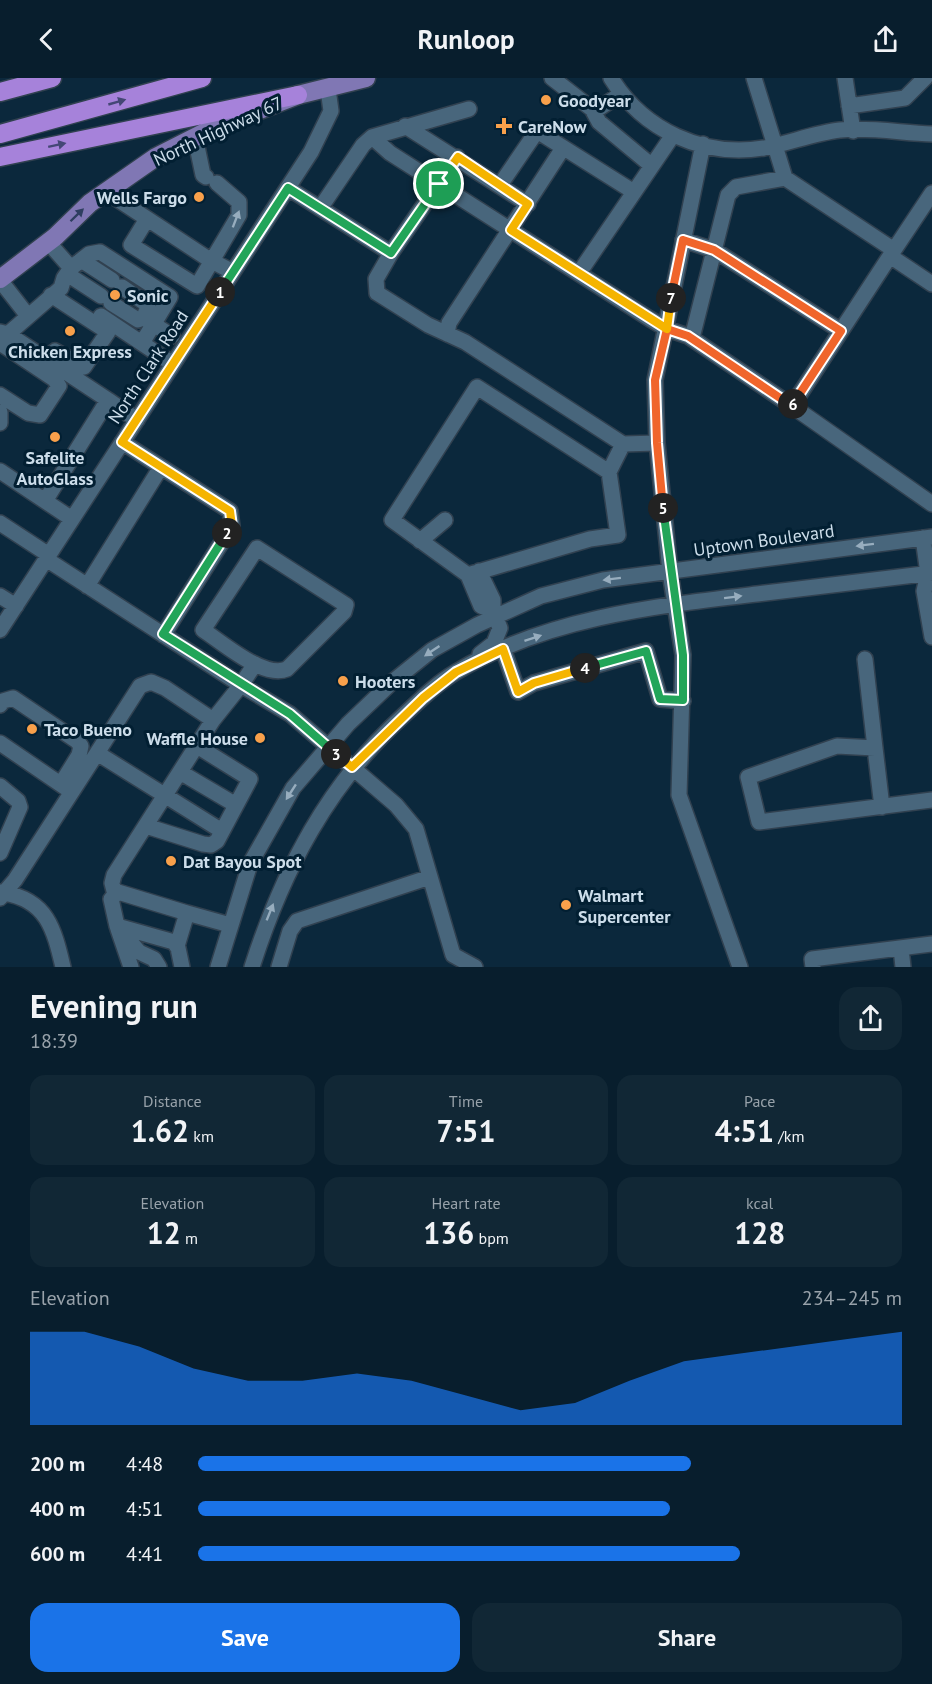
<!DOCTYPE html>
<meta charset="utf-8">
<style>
body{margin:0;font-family:"PT Sans",sans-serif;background:#112735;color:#f1f3f6;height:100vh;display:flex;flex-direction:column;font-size:22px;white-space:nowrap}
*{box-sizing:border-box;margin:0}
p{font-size:20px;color:#98a2aa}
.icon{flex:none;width:33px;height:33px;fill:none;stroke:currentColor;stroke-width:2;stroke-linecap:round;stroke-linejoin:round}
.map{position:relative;height:889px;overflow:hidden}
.details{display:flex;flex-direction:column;background:#081e2d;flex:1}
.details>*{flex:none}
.pin{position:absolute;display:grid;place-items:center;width:51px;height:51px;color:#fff;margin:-26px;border:3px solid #fff;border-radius:50%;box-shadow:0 2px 6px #0007}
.km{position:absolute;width:30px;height:30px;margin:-15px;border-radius:50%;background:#222;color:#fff;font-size:16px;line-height:30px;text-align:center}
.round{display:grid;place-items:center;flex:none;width:63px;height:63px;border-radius:18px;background:#112735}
.head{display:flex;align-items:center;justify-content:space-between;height:102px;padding:0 30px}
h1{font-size:33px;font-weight:600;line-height:45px}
.stats{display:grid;grid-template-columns:repeat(3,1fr);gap:9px;height:102px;padding:6px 30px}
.stats div{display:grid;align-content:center;border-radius:15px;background:#112735;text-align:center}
.stats b{font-size:30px;font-weight:600}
.stats small{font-size:16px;font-weight:400}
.stats p{font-size:16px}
.chart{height:168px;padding:12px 30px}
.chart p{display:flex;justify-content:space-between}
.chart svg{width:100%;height:108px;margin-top:6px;fill:#1a73e8;opacity:.7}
.cta{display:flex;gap:12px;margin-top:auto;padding:12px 30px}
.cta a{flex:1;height:69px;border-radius:18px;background:#1a73e8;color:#fff;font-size:24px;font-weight:600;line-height:69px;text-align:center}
.cta a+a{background:#112735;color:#f1f3f6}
ul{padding:0 30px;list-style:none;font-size:20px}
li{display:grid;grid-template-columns:96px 72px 1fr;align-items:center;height:45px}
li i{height:15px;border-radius:8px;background:#1a73e8}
header{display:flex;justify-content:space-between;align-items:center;height:78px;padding:0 30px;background:#081e2d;font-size:27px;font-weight:600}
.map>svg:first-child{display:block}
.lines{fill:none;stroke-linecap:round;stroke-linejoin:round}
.minor-casing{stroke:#314150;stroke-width:18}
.major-casing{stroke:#314150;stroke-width:21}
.highway-casing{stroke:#314150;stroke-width:21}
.minor{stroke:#48667c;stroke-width:15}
.major{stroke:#8077b4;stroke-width:18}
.highway{stroke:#a682da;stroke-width:18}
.oneway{fill:#444775}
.oneway2{fill:#2e3e60}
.oneway3{fill:#97adbe}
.split-1-casing{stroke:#fff;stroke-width:12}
.split-2-casing{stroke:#fff;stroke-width:12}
.split-3-casing{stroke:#fff;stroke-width:12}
.split-4-casing{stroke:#fff;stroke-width:12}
.split-5-casing{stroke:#fff;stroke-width:12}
.split-6-casing{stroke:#fff;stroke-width:12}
.split-7-casing{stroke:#fff;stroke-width:12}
.split-8-casing{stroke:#fff;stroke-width:12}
.split-1{stroke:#22a559;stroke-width:8}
.split-2{stroke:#f5b400;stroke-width:8}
.split-3{stroke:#22a559;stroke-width:8}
.split-4{stroke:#f5b400;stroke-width:8}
.split-5{stroke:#22a559;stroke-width:8}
.split-6{stroke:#f0652b;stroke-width:8}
.split-7{stroke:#f0652b;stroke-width:8}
.split-8{stroke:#f5b400;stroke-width:8}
.poi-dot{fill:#f8a04b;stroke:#021f32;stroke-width:2}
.labels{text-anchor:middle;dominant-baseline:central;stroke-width:6;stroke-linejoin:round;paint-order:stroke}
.poi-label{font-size:18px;font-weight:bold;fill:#ccddea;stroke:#021f32;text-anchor:start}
.street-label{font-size:18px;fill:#ccddea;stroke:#021f32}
</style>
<header><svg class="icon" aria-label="back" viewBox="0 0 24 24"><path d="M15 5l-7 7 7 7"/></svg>Runloop<svg class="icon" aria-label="share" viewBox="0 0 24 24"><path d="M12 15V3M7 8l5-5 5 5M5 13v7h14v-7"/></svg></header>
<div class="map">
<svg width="932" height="889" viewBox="0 0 932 889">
<rect width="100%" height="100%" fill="#0b283c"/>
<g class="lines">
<defs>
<path id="minor" d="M552,0L592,31H598L621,16
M611,0C643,52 703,80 764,70C790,65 814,55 840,52C870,49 902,55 932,56
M754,0L785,100L894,172
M845,0L853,53
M849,28L905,20L925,0
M592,31L599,44L652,88
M405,48L528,126
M195,59L203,97L206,99
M372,59L390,75L650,241L667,251L688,258L792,328L890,178
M703,66L655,302L657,365L670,494L683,577L679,717L740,889
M457,79L391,175L376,201L377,215L428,247L465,264L623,366L657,365
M500,107L537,53L634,114
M288,110L391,175
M105,113L210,182L233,194
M932,115L890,178L932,206
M321,129L363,67L372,59L469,31
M147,141L131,167L197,208L239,137V124L217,105
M683,162L714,172L841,253
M81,182L112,202
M71,190L89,176L100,174L170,219L142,265
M579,195L673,57
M67,196L101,218
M0,202L28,238
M122,209L148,227L144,240
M111,225L138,242L144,240L172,258
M101,238L173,286
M0,254L8,256L61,210L64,200L71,190L48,164
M8,256L108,322L45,423
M447,256L449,245L563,70
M692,260L728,117L736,109L785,100
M0,265L54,301L59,308L40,337L28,335L0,317
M46,281L55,273L84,289L108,254L51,217
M108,322L137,342
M792,328L932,426
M0,334V345
M122,364L230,433L232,448L163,557
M0,393L72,441
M0,445L49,477
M923,460L928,496L924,513L932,559
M420,463L445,442
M257,470L346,527L344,534L287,591C264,601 223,565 203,552Z
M46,481L241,607L255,586
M479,493L493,522V533L481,528L468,497L392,442L477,309L609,394
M471,496L590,461L618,457L609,394L623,366
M87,508L161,389
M0,518L16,528
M0,552L311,74L331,33L328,11
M503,571L518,614L534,605L646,573L660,621L683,623
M480,576L494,565L500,550L493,533
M865,581L875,670
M0,627L3,623L13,620L77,663L81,668L79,677L61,706
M213,642L165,610L151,604L140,608L97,675L222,753
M0,665L69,712
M180,694L236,727
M0,708L18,723L20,729L0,775
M882,729L875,670L837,668L748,699L759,744L932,722
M146,748L203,766L211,767L217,763L250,701L197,668
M0,814L4,815L15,802L97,675
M115,817L112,805L114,797L213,642L241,607L290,636L396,727L416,751L453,877L475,889
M0,820L4,815C47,822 54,851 63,889
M187,835L230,847
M119,850L139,874L154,881L159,889
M118,851L131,889
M177,868L187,835L118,814L111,821L117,848L174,864L178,870L182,889
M901,870L903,889
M218,889L250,786L293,710L348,646L391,605L432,572L477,547L541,518L603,502L932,459
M252,889C283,792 328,706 404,637C420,622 437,605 456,594C546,540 656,528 757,516C815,509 874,502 932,495
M279,889L290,853L297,843L430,799
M813,889L812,881L932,866"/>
<path id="major" d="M0,201L55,159L90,125L156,79L211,51L298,17L366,0"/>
<path id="highway" d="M0,14L52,0
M0,56L202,0
M0,79L298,17"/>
</defs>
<!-- minor casing -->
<use href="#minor" class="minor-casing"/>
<!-- major casing -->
<use href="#major" class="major-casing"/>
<!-- highway casing -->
<use href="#highway" class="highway-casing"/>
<!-- minor -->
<use href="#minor" class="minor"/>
<!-- major -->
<use href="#major" class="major"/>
<!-- highway -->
<use href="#highway" class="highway"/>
</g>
<!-- one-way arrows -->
<defs><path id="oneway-solid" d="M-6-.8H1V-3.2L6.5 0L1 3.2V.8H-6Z" transform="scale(1.5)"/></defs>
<g class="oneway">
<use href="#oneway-solid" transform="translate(117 24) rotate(-16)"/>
<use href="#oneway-solid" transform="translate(57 67) rotate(-12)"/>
</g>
<use class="oneway2" href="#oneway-solid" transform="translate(77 137) rotate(-44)"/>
<g class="oneway3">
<use href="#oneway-solid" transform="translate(236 141) rotate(-69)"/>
<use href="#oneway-solid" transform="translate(865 467) rotate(173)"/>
<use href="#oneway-solid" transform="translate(612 501) rotate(173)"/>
<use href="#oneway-solid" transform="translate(733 519) rotate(-7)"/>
<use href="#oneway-solid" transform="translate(533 560) rotate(-18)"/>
<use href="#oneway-solid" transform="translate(432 573) rotate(146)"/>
<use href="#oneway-solid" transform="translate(291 714) rotate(123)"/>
<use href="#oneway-solid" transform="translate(270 834) rotate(-68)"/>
</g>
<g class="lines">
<defs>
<path id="split-1" d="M220,214L288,110L391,175L439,106"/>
<path id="split-2" d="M220,214L122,364L230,433L232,448L227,455"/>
<path id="split-3" d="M227,455L163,556L290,636L336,676"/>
<path id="split-4" d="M336,676L352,689L423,620L456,594L503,571L518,614L534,605L585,590"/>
<path id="split-5" d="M585,590L646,573L660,621L683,622V577L663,430"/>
<path id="split-6" d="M663,430L657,365L655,302L667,251L688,258L792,328L793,326"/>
<path id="split-7" d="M671,220L683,162L714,172L841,253L793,326"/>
<path id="split-8" d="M439,106L458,79L528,126L511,152L667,251L671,220"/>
</defs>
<!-- split-1 casing -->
<use href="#split-1" class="split-1-casing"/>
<!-- split-2 casing -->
<use href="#split-2" class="split-2-casing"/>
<!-- split-3 casing -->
<use href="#split-3" class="split-3-casing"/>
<!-- split-4 casing -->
<use href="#split-4" class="split-4-casing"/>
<!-- split-5 casing -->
<use href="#split-5" class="split-5-casing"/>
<!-- split-6 casing -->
<use href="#split-6" class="split-6-casing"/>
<!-- split-7 casing -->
<use href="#split-7" class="split-7-casing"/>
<!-- split-8 casing -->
<use href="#split-8" class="split-8-casing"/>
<!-- split-1 -->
<use href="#split-1" class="split-1"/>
<!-- split-2 -->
<use href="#split-2" class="split-2"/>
<!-- split-3 -->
<use href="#split-3" class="split-3"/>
<!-- split-4 -->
<use href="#split-4" class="split-4"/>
<!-- split-5 -->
<use href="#split-5" class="split-5"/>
<!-- split-6 -->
<use href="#split-6" class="split-6"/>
<!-- split-7 -->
<use href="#split-7" class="split-7"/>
<!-- split-8 -->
<use href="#split-8" class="split-8"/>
</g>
<!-- markers -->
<g class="poi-dot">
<circle cx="546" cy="22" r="6"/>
<path d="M501 39h6v6h6v6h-6v6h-6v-6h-6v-6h6z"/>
<circle cx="199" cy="119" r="6"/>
<circle cx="115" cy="217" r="6"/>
<circle cx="70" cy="253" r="6"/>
<circle cx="55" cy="359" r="6"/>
<circle cx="343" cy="603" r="6"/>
<circle cx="32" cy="651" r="6"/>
<circle cx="260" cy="660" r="6"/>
<circle cx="171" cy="783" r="6"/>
<circle cx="566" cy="827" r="6"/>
</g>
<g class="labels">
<!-- poi labels -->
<g class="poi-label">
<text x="558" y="22">Goodyear</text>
<text x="518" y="48">CareNow</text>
<text x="187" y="119" text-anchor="end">Wells Fargo</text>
<text x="127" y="217">Sonic</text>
<text x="70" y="273" text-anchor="middle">Chicken Express</text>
<text x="55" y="379" text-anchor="middle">Safelite<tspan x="55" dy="21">AutoGlass</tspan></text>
<text x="355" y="603">Hooters</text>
<text x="44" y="651">Taco Bueno</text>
<text x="248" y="660" text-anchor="end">Waffle House</text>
<text x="183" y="783">Dat Bayou Spot</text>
<text x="578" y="817">Walmart<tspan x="578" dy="21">Supercenter</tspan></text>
</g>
<!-- street labels -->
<g class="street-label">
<text transform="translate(218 53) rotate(-25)">North Highway 67</text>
<text transform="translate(148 289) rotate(-57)">North Clark Road</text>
<text transform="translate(764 462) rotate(-8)">Uptown Boulevard</text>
</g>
</g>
</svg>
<div class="pin" style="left:439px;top:106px;background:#1e9e55"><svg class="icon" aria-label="arrive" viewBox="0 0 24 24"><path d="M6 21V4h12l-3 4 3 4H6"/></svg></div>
<b class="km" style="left:220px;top:214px">1</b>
<b class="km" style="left:227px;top:455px">2</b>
<b class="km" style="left:336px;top:676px">3</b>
<b class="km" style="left:585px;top:590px">4</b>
<b class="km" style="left:663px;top:430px">5</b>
<b class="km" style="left:793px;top:326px">6</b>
<b class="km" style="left:671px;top:220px">7</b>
</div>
<section class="details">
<div class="head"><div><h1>Evening run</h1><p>18:39</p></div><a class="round"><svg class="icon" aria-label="share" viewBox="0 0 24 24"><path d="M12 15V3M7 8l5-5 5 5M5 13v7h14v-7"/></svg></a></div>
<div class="stats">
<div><p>Distance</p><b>1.62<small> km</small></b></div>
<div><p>Time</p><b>7:51</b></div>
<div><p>Pace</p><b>4:51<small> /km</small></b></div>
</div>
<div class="stats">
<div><p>Elevation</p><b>12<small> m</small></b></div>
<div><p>Heart rate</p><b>136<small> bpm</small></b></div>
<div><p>kcal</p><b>128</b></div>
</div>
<div class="chart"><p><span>Elevation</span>234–245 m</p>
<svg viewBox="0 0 160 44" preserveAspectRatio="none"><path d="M0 44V6L10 6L20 12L30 21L40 26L50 26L60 23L70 26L80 32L90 38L100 35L110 26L120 18L130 15L140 12L150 9L160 6V44z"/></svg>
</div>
<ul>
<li><b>200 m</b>4:48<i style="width:70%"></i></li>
<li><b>400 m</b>4:51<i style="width:67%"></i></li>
<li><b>600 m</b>4:41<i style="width:77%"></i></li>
</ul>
<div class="cta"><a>Save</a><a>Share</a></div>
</section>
